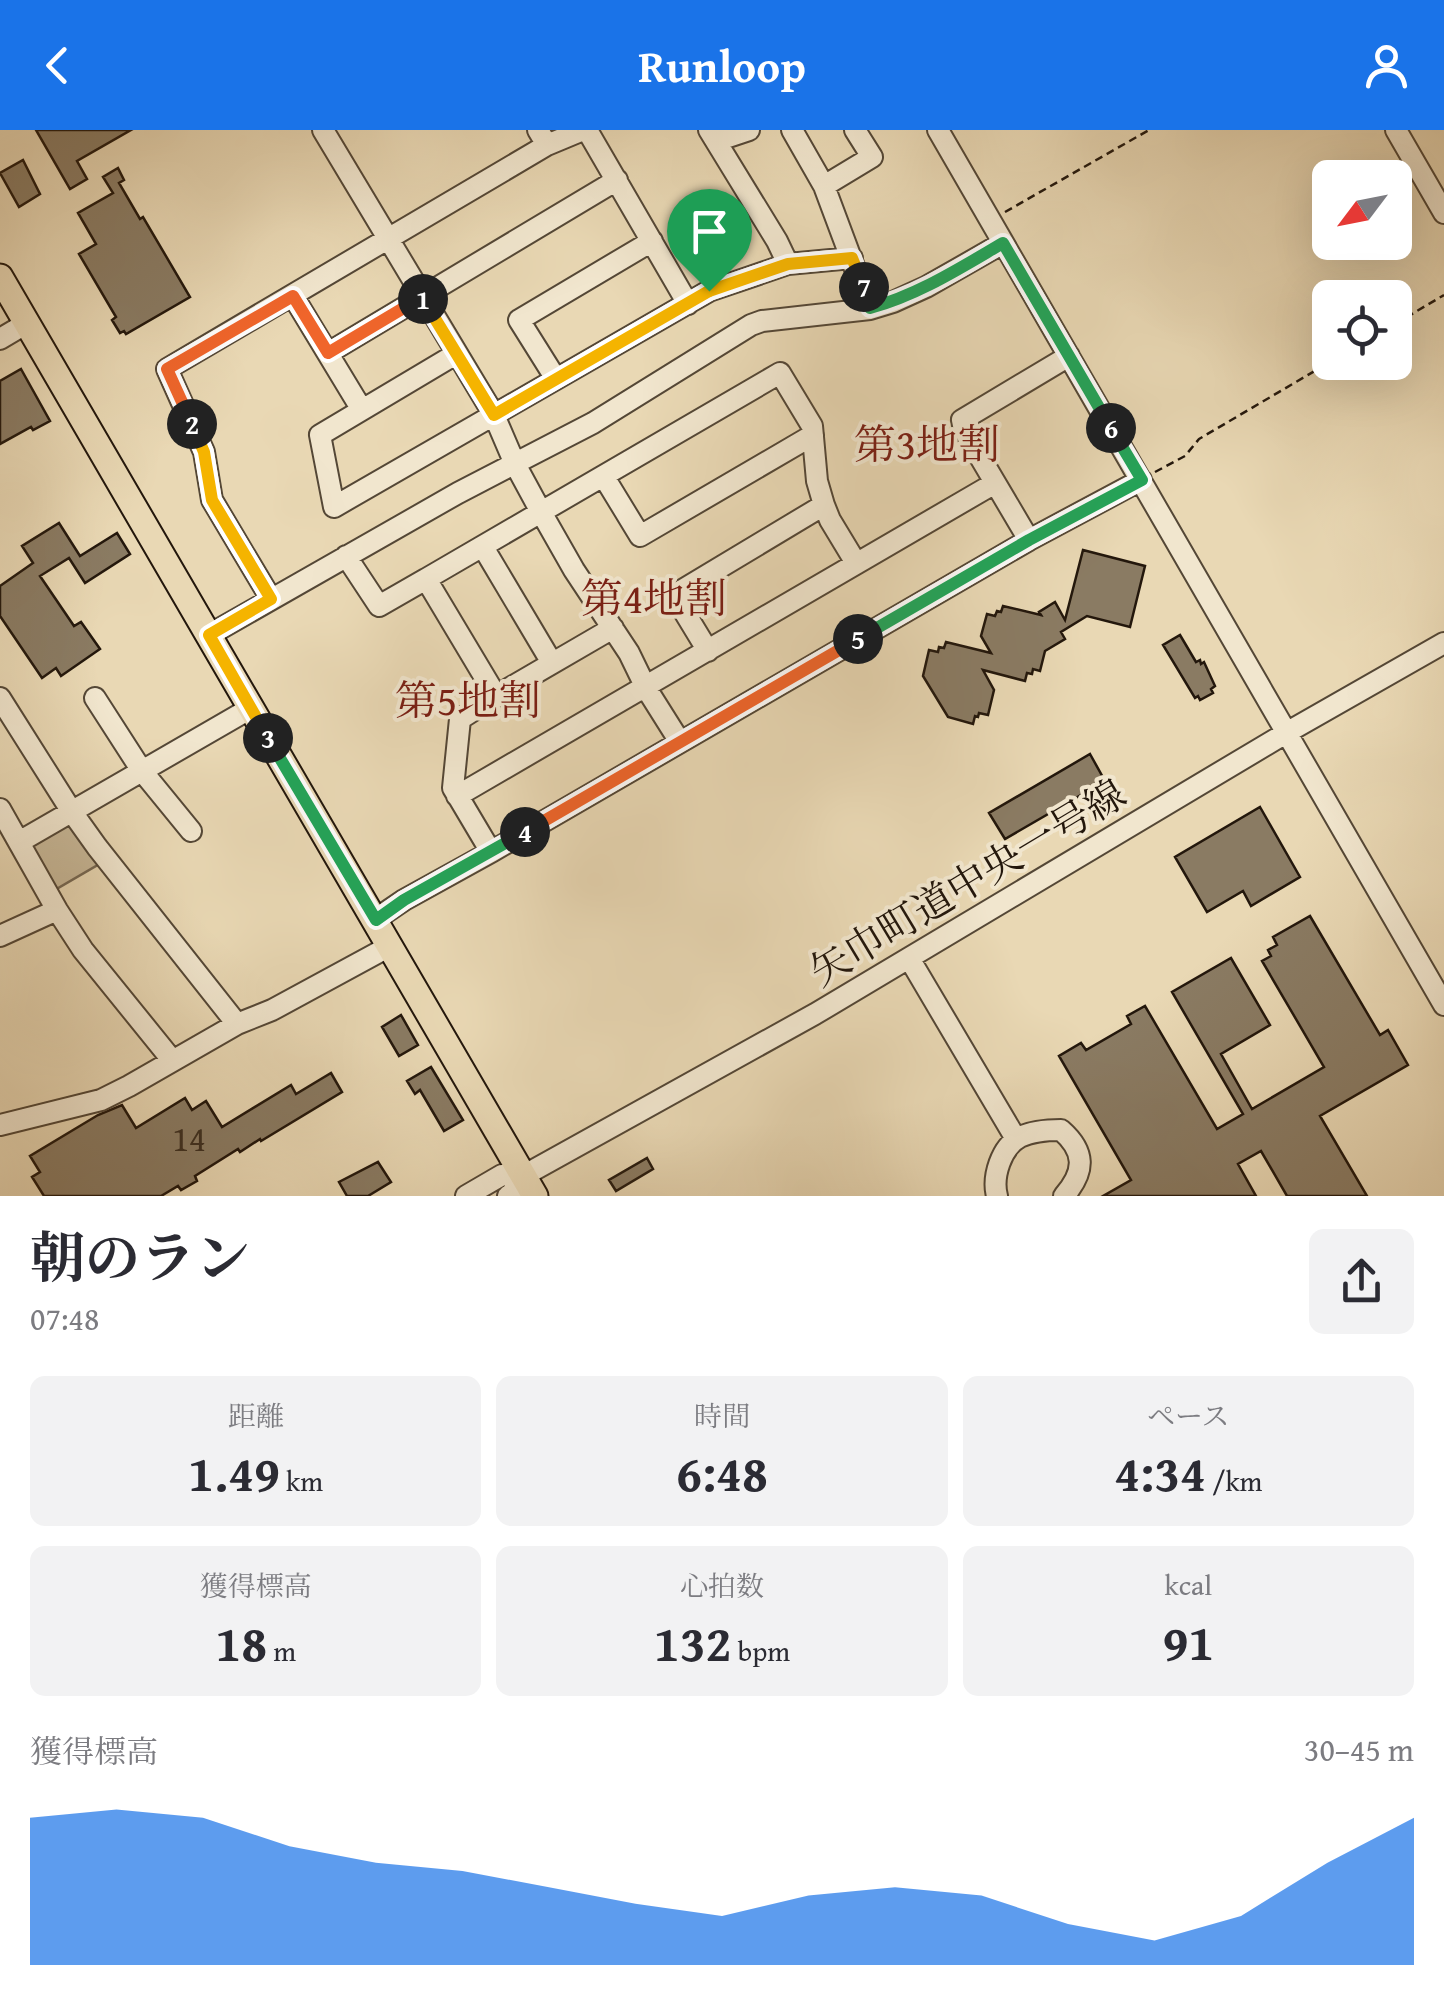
<!DOCTYPE html>
<html lang="ja">
<meta charset="utf-8">
<style>
body{margin:0;font-family:"Gentium Book Plus","Noto Serif JP",serif;background:#f2f2f3;color:#2b2b33;height:100vh;display:flex;flex-direction:column;font-size:38px;white-space:nowrap}
*{box-sizing:border-box;margin:0}
p{font-size:32px;color:#7c7c81}
.icon{flex:none;width:55px;height:55px;fill:none;stroke:currentColor;stroke-width:2;stroke-linecap:round;stroke-linejoin:round}
.map{position:relative;height:1066px;overflow:hidden}
.drawer{display:flex;flex-direction:column;background:#fff;flex:1}
.drawer>*{flex:none}
.needle{width:65px;rotate:238deg}
.fabs{position:absolute;left:1312px;top:30px;display:grid;gap:20px}
.fabs a{display:grid;place-items:center;width:100px;height:100px;border-radius:15px;background:#fff;box-shadow:0 10px 40px #0002;font-size:50px}
.pin{position:absolute;display:grid;place-items:center;width:85px;height:85px;color:#fff;margin:-102px -42px;border-radius:50% 50% 50% 0;rotate:-45deg;box-shadow:0 0 10px #0007}
.pin .icon{rotate:45deg}
.km{position:absolute;width:50px;height:50px;margin:-25px;border-radius:50%;background:#222;color:#fff;font-size:28px;line-height:50px;text-align:center}
.round{display:grid;place-items:center;flex:none;width:105px;height:105px;border-radius:15px;background:#f2f2f3}
.overview{display:flex;align-items:center;justify-content:space-between;height:170px;padding:0 30px}
h1{font-size:55px;font-weight:700;line-height:75px}
.metrics{display:grid;grid-template-columns:repeat(3,1fr);gap:15px;height:170px;padding:10px 30px}
.metrics div{display:grid;align-content:center;border-radius:15px;background:#f2f2f3;text-align:center}
.metrics b{font-size:50px;font-weight:700}
.metrics small{font-size:28px;font-weight:400}
.metrics p{font-size:28px}
.chart{height:280px;padding:20px 30px}
.chart p{display:flex;justify-content:space-between}
.chart svg{width:100%;height:180px;margin-top:10px;fill:#1a73e8;opacity:.7}
header{display:flex;justify-content:space-between;align-items:center;height:130px;padding:0 30px;background:#1a73e8;color:#fff;font-size:45px;font-weight:700}
.map>svg:first-child{display:block}
.green{fill:#c7b797;stroke:#756752;stroke-width:2.5}
.building{fill:#8a7b63;stroke:#23170c;stroke-width:2.5}
.lines{fill:none;stroke-linecap:round;stroke-linejoin:round}
.minor-casing{stroke:#544736;stroke-width:24}
.major-casing{stroke:#23170c;stroke-width:29}
.path{stroke:#23170c;stroke-width:2.5;stroke-dasharray:8 5;stroke-linecap:butt}
.minor{stroke:#f1e6ce;stroke-width:20}
.major{stroke:#e9d8b4;stroke-width:25}
.split-1-casing{stroke:#fff;stroke-width:20}
.split-2-casing{stroke:#fff;stroke-width:20}
.split-3-casing{stroke:#fff;stroke-width:20}
.split-4-casing{stroke:#fff;stroke-width:20}
.split-5-casing{stroke:#fff;stroke-width:20}
.split-6-casing{stroke:#fff;stroke-width:20}
.split-7-casing{stroke:#fff;stroke-width:20}
.split-8-casing{stroke:#fff;stroke-width:20}
.split-1{stroke:#f5b400;stroke-width:12}
.split-2{stroke:#f0652b;stroke-width:12}
.split-3{stroke:#f5b400;stroke-width:12}
.split-4{stroke:#22a559;stroke-width:12}
.split-5{stroke:#f0652b;stroke-width:12}
.split-6{stroke:#22a559;stroke-width:12}
.split-7{stroke:#22a559;stroke-width:12}
.split-8{stroke:#f5b400;stroke-width:12}
.labels{text-anchor:middle;dominant-baseline:central;stroke-width:8;stroke-linejoin:round;paint-order:stroke}
.number-label{font-size:35px;fill:#3d3022}
.street-label{font-size:40px;fill:#23170c;stroke:#f1e6ce}
.neighbourhood-label{font-size:42px;fill:#7a1f14;stroke:#f1e6ce}
</style>
<header><svg class="icon" aria-label="back" viewBox="0 0 24 24"><path d="M15 5l-7 7 7 7"/></svg>Runloop<svg class="icon" aria-label="person" viewBox="0 0 24 24"><circle cx="12" cy="8" r="4"/><path d="M4 21q1-7 8-7t8 7"/></svg></header>
<div class="map">
<svg width="1444" height="1066" viewBox="0 0 1444 1066">
<rect width="100%" height="100%" fill="#e9d8b4"/>
<filter id="stains"><feTurbulence type="fractalNoise" baseFrequency=".002" numOctaves="4"/><feColorMatrix values="0 0 0 0 .2 0 0 0 0 .09 0 0 0 0 .02 0 0 0 .5 -.17"/></filter>
<radialGradient id="worn" r=".72"><stop offset=".6" stop-color="#630" stop-opacity="0"/><stop offset="1" stop-color="#630" stop-opacity=".3"/></radialGradient>
<!-- green -->
<path class="green" d="M72,690L101,733L53,761L27,718Z"/>
<!-- building -->
<path class="building" d="M36,0H131L77,31L87,49L70,59Z
M23,30L40,64L19,77L0,43Z
M118,38L124,50L119,53L140,89L143,87L190,167L126,204L124,201L120,203L112,190L116,187L79,124L96,114L78,83L113,63L103,47Z
M21,239L50,291L33,300L31,297L0,314V251Z
M59,393L80,426L117,403L130,424L85,453L69,428L40,446L74,496L81,492L100,519L61,546L56,538L42,548L0,486V456L33,433L22,416Z
M1083,420L1145,436L1130,497L1087,486L1061,502L1065,509L1045,521L1040,541L1033,539L1032,544L1027,543L1025,551L983,540L994,560L988,585L979,583L978,587L975,586L973,594L948,587L923,546L929,520L938,522L939,517L944,518L946,512L991,523L981,506L987,484L995,486L997,481L1001,482L1003,476L1041,485L1039,482L1055,472L1065,490Z
M1180,505L1196,532L1200,530L1201,534L1204,532L1215,556L1211,559L1213,563L1200,570L1198,566L1195,568L1163,515Z
M1090,624L1105,651L1005,709L989,683Z
M1260,677L1300,747L1251,776L1243,761L1207,782L1175,727Z
M1310,786L1380,905L1388,900L1408,935L1320,986L1367,1066H1287L1261,1021L1238,1034L1256,1066H1103L1131,1050L1059,926L1081,913L1086,920L1131,894L1127,886L1145,876L1217,999L1243,984L1172,862L1231,828L1270,895L1221,924L1252,979L1324,937L1262,831L1271,826L1268,820L1277,815L1273,807Z
M401,885L418,915L399,926L382,897Z
M431,937L463,990L444,1001L420,960L415,964L407,951Z
M331,943L342,962L261,1011L260,1009L240,1022L238,1019L195,1046L197,1051L181,1060L178,1056L161,1066H44L32,1047L40,1042L30,1026L98,985L122,975L136,998L185,968L192,980L206,971L222,997L291,955L296,964Z
M647,1028L653,1039L616,1061L609,1050Z
M378,1032L391,1052L368,1066H347L339,1052Z"/>
<g class="lines">
<defs>
<path id="minor" d="M323,0L494,285L515,334L541,382L574,440L629,523L646,558L680,612
M587,0L688,174
M709,0L777,111L788,134
M792,0L824,56L870,179
M938,0L1444,875
M1396,0L1444,83
M716,11L749,0
M547,15L583,0
M824,56L872,27L855,0
M293,166L362,280
M0,209L27,193
M328,223L617,50
M456,224L320,305L334,377L709,161L788,134L852,128
M556,249L519,190L652,111
M604,347L640,406L813,305
M1029,410L964,300L962,290L1069,226
M483,417L552,533
M346,426L379,476L426,449
M271,469L212,370L204,322L167,239L547,15L538,0
M209,505L458,363L593,293L751,195L762,191L870,179L893,172L926,157L1003,113
M708,521L674,465L824,375
M496,566L426,449L780,243L812,296L817,351L824,375L830,390L856,433
M0,568L72,682L97,717L237,894
M95,568L142,641L191,701
M457,666L995,353
M0,679L57,780L83,820L172,930
M19,712L251,578
M491,722L453,658L460,589L496,566L613,498
M376,789L404,770L491,722L1029,410L1141,350
M0,806L57,780
M909,828L1016,1009
M0,995L101,970L129,956L237,894L272,880L390,816
M466,1066L502,1045L523,1046
M508,1066L512,1063L523,1046L815,884L1286,603L1444,513
M997,1066C992,1047 1001,1017 1020,1007C1032,1001 1047,1000 1061,1000C1085,1021 1086,1041 1064,1066"/>
<path id="major" d="M0,147L535,1066"/>
</defs>
<!-- minor casing -->
<use href="#minor" class="minor-casing"/>
<!-- major casing -->
<use href="#major" class="major-casing"/>
<!-- path -->
<path class="path" d="M1005,82L1149,0
M1395,194L1444,165
M1155,342L1185,326L1199,309L1330,232"/>
<!-- minor -->
<use href="#minor" class="minor"/>
<!-- major -->
<use href="#major" class="major"/>
</g>
<g class="lines">
<defs>
<path id="split-1" d="M423,169L494,285L709,161"/>
<path id="split-2" d="M192,294L167,239L293,166L328,223L422,167L423,169"/>
<path id="split-3" d="M192,294L204,322L212,370L271,469L209,505L268,608"/>
<path id="split-4" d="M268,608L376,790L404,770L525,702"/>
<path id="split-5" d="M525,702L858,509"/>
<path id="split-6" d="M858,509L1029,410L1142,350L1111,298"/>
<path id="split-7" d="M864,157L870,178C918,165 960,138 1003,113L1111,298"/>
<path id="split-8" d="M709,161L788,134L852,128L864,157"/>
</defs>
<!-- split-1 casing -->
<use href="#split-1" class="split-1-casing"/>
<!-- split-2 casing -->
<use href="#split-2" class="split-2-casing"/>
<!-- split-3 casing -->
<use href="#split-3" class="split-3-casing"/>
<!-- split-4 casing -->
<use href="#split-4" class="split-4-casing"/>
<!-- split-5 casing -->
<use href="#split-5" class="split-5-casing"/>
<!-- split-6 casing -->
<use href="#split-6" class="split-6-casing"/>
<!-- split-7 casing -->
<use href="#split-7" class="split-7-casing"/>
<!-- split-8 casing -->
<use href="#split-8" class="split-8-casing"/>
<!-- split-1 -->
<use href="#split-1" class="split-1"/>
<!-- split-2 -->
<use href="#split-2" class="split-2"/>
<!-- split-3 -->
<use href="#split-3" class="split-3"/>
<!-- split-4 -->
<use href="#split-4" class="split-4"/>
<!-- split-5 -->
<use href="#split-5" class="split-5"/>
<!-- split-6 -->
<use href="#split-6" class="split-6"/>
<!-- split-7 -->
<use href="#split-7" class="split-7"/>
<!-- split-8 -->
<use href="#split-8" class="split-8"/>
</g>
<g class="labels">
<!-- number labels -->
<g class="number-label">
<text x="189" y="1008">14</text>
</g>
<!-- street labels -->
<g class="street-label">
<text transform="translate(967 752) rotate(-31)">矢巾町道中央一号線</text>
</g>
<!-- neighbourhood labels -->
<g class="neighbourhood-label">
<text x="927" y="313">第3地割</text>
<text x="654" y="467">第4地割</text>
<text x="468" y="569">第5地割</text>
</g>
</g>
<rect width="100%" height="100%" filter="url(#stains)"/>
<rect width="100%" height="100%" fill="url(#worn)"/>
</svg>
<div class="fabs">
<a><svg class="needle" viewBox="-14 -14 28 28"><path d="M0-13l5 13h-10z" fill="#e53935"/><path d="M0 13l5-13h-10z" fill="#7c7c81"/></svg></a>
<a><svg class="icon" aria-label="locate" viewBox="0 0 24 24"><circle cx="12" cy="12" r="6"/><path d="M12 2v4M12 18v4M2 12h4M18 12h4"/></svg></a>
</div>
<div class="pin" style="left:709px;top:161px;background:#1e9e55"><svg class="icon" aria-label="arrive" viewBox="0 0 24 24"><path d="M6 21V4h12l-3 4 3 4H6"/></svg></div>
<b class="km" style="left:423px;top:169px">1</b>
<b class="km" style="left:192px;top:294px">2</b>
<b class="km" style="left:268px;top:608px">3</b>
<b class="km" style="left:525px;top:702px">4</b>
<b class="km" style="left:858px;top:509px">5</b>
<b class="km" style="left:1111px;top:298px">6</b>
<b class="km" style="left:864px;top:157px">7</b>
</div>
<section class="drawer">
<div class="overview"><div><h1>朝のラン</h1><p>07:48</p></div><a class="round"><svg class="icon" aria-label="share" viewBox="0 0 24 24"><path d="M12 15V3M7 8l5-5 5 5M5 13v7h14v-7"/></svg></a></div>
<div class="metrics">
<div><p>距離</p><b>1.49<small> km</small></b></div>
<div><p>時間</p><b>6:48</b></div>
<div><p>ペース</p><b>4:34<small> /km</small></b></div>
</div>
<div class="metrics">
<div><p>獲得標高</p><b>18<small> m</small></b></div>
<div><p>心拍数</p><b>132<small> bpm</small></b></div>
<div><p>kcal</p><b>91</b></div>
</div>
<div class="chart"><p><span>獲得標高</span>30–45 m</p>
<svg viewBox="0 0 160 44" preserveAspectRatio="none"><path d="M0 44V8L10 6L20 8L30 15L40 19L50 21L60 25L70 29L80 32L90 27L100 25L110 27L120 34L130 38L140 32L150 19L160 8V44z"/></svg>
</div>
</section>
